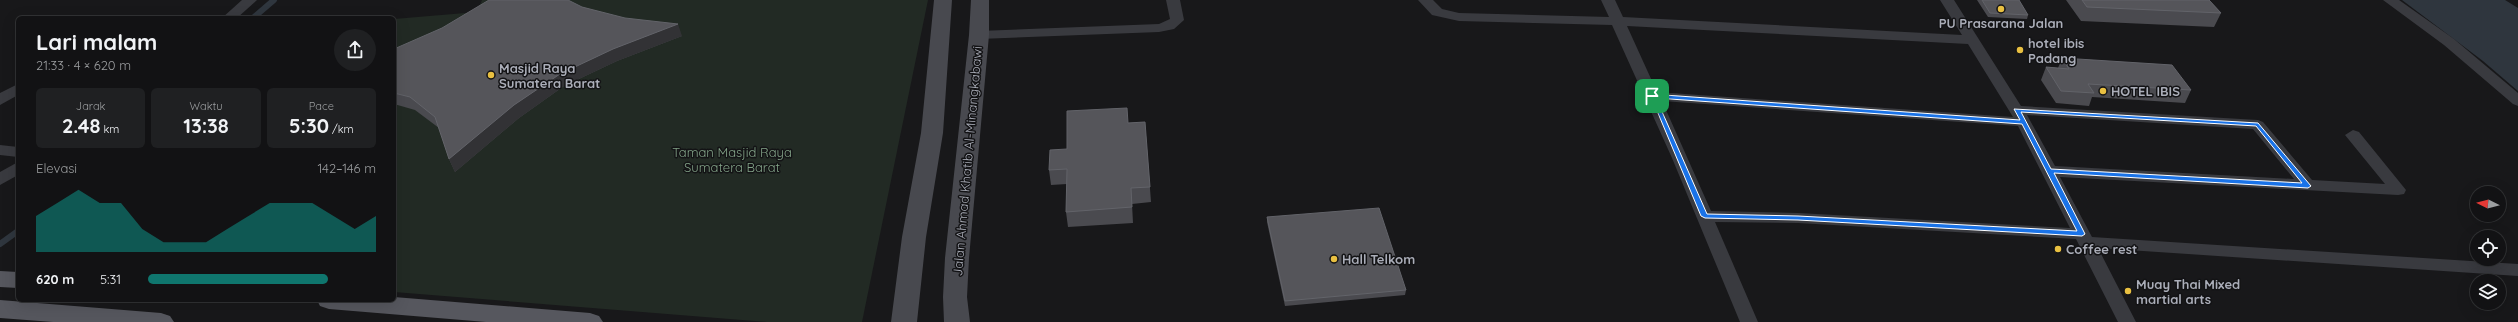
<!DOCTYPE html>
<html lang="id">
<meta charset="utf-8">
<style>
body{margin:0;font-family:Quicksand,sans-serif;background:#1f2022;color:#f1f3f6;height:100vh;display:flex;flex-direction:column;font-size:15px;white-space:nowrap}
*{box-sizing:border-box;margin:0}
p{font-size:13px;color:#9c9ea0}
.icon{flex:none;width:22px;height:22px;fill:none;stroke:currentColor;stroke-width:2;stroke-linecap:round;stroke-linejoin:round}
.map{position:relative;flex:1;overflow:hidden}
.drawer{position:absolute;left:16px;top:16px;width:380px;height:286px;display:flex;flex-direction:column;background:#121214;border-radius:6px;box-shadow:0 4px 16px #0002,0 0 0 1px #313234}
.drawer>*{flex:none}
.needle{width:26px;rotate:276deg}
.tools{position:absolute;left:2470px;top:186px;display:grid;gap:8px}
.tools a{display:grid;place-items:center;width:36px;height:36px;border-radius:50%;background:#121214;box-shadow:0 4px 16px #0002,0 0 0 1px #313234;font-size:20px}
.pin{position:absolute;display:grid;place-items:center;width:34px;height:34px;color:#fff;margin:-17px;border-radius:8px;box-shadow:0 2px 6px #0006}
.round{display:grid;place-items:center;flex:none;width:42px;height:42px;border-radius:21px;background:#1f2022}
.head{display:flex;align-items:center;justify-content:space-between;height:68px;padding:0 20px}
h1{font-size:22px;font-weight:800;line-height:30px}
.figures{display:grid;grid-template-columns:repeat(3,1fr);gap:6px;height:68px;padding:4px 20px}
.figures div{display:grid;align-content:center;border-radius:6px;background:#1f2022;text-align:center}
.figures b{font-size:20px;font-weight:800}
.figures small{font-size:11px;font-weight:400}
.figures p{font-size:11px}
.chart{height:112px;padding:8px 20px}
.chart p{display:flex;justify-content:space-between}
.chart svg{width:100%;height:72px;margin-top:4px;fill:#0f766e;opacity:.7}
ul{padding:0 20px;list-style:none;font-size:13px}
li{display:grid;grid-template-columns:64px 48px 1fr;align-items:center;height:30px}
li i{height:10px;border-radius:5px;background:#0f766e}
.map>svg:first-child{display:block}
.green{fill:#222a24}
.water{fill:#2f363e}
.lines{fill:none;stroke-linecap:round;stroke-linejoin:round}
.stream{stroke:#2f363e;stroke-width:6}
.minor{fill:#393a3f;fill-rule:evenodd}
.secondary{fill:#48494f;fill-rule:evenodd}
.primary{fill:#56575e;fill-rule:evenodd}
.wall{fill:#4a4a4f}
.shaded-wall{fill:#323235}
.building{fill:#55555a;stroke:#626369}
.route{fill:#1a73e8;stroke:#fff;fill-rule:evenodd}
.poi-dot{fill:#e9c041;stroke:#131315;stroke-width:1.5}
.labels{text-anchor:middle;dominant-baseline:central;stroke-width:3;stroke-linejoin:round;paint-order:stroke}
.poi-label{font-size:13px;font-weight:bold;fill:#abaeb9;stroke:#131315;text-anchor:start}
.park-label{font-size:13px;fill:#83a388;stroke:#131315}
.street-label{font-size:13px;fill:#abaeb9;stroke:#131315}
</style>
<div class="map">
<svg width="2518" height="322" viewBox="0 0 2518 322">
<rect width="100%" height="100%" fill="#18181a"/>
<!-- green -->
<path class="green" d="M482,0H928L862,322H767L394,292V19L477,12Z"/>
<!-- water -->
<path class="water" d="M2402,0H2505L2518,8V91L2483,61Z"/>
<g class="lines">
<!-- stream -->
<path class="stream" d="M253,18L274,0
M0,244L18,231"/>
<!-- minor -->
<path class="minor" d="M242,0H257L237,18H222Z
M1166,0H1180L1184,20L1174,29L1159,32L979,39L972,35L979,31L1159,24L1170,19Z
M1418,0H1433L1442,9L1459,13L1609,17L1601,0H1615L1623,17L1962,35L1940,0H1954L2021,106L2258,120L2263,122L2312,180L2385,184L2345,135L2353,130L2359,132L2406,190L2404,194L2398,195L2060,177L2092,237L2518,264V276L2098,248L2136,322H2118L2076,239L1798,223L1715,222L1758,322H1740L1672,158L1612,25L1459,21L1432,15ZM1627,26L1968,44L2013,117L1657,92ZM1662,101L2018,126L2070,228L1798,213L1711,211ZM2027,115L2253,129L2294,179L2055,166Z
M2383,0H2399L2454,39L2518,93V106L2513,104L2444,45Z
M18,84V95L0,105V93Z
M0,145L18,147V157L0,155Z
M18,162V175L0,185V172Z"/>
<!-- secondary -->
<path class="secondary" d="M934,0H952L943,133L926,237L917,322H891L902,237L921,133Z
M971,0H989V35L969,258L967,297L970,322H944L943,297L945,258L969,35Z"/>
<!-- primary -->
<path class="primary" d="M0,271L18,272V288L0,287Z
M394,297L590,313L599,316L603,322H486L329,309L320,306L317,300H394Z
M0,300L161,313L170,316L174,322H53L0,318Z"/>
</g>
<!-- wall -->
<path class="wall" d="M1977,0H2019L2028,15L2027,19L1988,17Z
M2066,0H2209L2221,13L2214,27L2081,21Z
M582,7L682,36L617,61L564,86L519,118L455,172L449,159L439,128L415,110L394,104V49Z
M2062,58L2191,90L2185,103L2092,97L2089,106L2056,103L2041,80L2046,67L2058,68Z
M1145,122L1151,202L1132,204L1133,223L1068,227L1066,212L1067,184L1051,185L1049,170L1128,123Z
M1267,217L1406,290L1405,295L1285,306L1267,222Z"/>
<!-- shaded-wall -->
<path class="shaded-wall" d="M678,24L682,36L617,61L564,86L519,118L455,172L449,159L514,105L560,74L613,49Z"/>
<!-- building -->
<path class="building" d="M489,0H568L582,7L625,18L678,24L613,49L560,74L514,105L449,159L435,117L410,97L394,93V49L442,28Z
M1982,0H2019L2028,15L1990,13Z
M2082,0H2209L2221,13L2087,7Z
M2062,58L2172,65L2191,90L2088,84L2094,93L2061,91L2046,67L2069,69Z
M1127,108L1128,123L1145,122L1150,187L1131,188L1132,207L1066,212L1067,169L1049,170L1050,150L1067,149V111Z
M1379,208L1406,290L1285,301L1267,217Z"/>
<!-- route -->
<path class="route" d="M1650,94L2020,120L2014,109L2258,123L2311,186L2308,188L2054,173L2085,234L2082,236L1798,220L1705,218L1701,216ZM1656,98L2022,124L2077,231L1798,216L1707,214ZM2021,112L2256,126L2302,183L2051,169Z"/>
<!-- markers -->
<g class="poi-dot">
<circle cx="2001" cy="9" r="4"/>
<circle cx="2020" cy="50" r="4"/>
<circle cx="491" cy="75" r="4"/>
<circle cx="2103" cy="91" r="4"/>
<circle cx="2058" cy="249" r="4"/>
<circle cx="1334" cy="259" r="4"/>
<circle cx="2128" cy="291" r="4"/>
</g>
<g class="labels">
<!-- poi labels -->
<g class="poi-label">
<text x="2001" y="23" text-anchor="middle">PU Prasarana Jalan</text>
<text x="2028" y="43">hotel ibis<tspan x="2028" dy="15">Padang</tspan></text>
<text x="499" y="68">Masjid Raya<tspan x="499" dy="15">Sumatera Barat</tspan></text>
<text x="2111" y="91">HOTEL IBIS</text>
<text x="2066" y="249">Coffee rest</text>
<text x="1342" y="259">Hall Telkom</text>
<text x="2136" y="284">Muay Thai Mixed<tspan x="2136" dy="15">martial arts</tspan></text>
</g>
<!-- park labels -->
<g class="park-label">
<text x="732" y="152">Taman Masjid Raya<tspan x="732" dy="15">Sumatera Barat</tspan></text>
</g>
<!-- street labels -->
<g class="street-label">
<text transform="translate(967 161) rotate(-85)">Jalan Ahmad Khatib Al-Minangkabawi</text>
</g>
</g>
</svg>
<div class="tools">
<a><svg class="needle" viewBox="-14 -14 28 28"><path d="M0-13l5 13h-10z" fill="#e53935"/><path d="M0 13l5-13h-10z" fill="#9c9ea0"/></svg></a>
<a><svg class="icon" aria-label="locate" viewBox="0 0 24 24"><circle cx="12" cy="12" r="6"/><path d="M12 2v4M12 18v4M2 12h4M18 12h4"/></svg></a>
<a><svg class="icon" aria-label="layers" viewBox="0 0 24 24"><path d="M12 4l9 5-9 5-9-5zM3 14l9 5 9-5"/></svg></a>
</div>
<div class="pin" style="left:1652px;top:96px;background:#1e9e55"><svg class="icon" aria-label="arrive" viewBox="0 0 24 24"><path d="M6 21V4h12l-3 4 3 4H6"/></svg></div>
<section class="drawer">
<div class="head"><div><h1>Lari malam</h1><p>21:33 · 4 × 620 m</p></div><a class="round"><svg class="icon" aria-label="share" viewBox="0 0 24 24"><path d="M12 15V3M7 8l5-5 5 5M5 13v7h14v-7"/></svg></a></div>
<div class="figures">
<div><p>Jarak</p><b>2.48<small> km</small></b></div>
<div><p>Waktu</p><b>13:38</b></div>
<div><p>Pace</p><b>5:30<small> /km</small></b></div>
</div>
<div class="chart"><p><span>Elevasi</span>142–146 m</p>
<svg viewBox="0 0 160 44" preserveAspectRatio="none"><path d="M0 44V22L10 14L20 6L30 14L40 14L50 30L60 38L70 38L80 38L90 30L100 22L110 14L120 14L130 14L140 22L150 30L160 22V44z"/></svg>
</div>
<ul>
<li><b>620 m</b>5:31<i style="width:79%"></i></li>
</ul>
</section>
</div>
